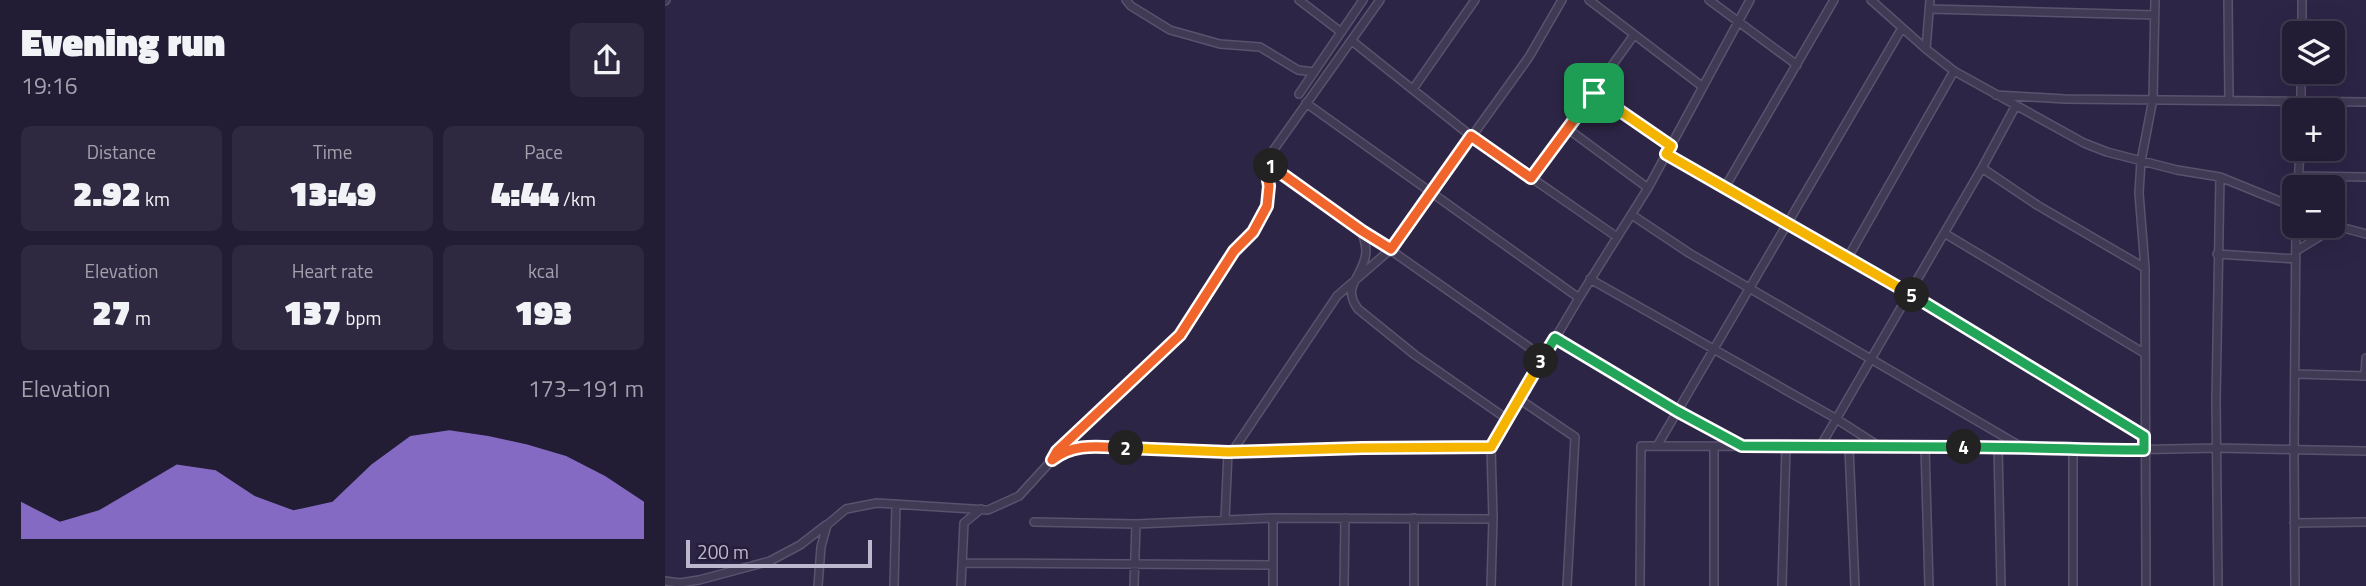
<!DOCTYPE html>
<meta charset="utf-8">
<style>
body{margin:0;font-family:"Titillium Web",sans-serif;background:#2e2940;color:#f1f3f6;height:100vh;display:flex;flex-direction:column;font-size:26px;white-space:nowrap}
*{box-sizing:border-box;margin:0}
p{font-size:23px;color:#a2a1ac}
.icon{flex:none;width:38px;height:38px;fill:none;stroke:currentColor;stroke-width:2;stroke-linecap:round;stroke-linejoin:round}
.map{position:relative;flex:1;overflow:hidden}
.side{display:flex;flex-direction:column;background:#221c34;width:665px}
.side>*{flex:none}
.controls{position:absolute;left:1617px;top:21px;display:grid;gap:14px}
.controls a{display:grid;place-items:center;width:63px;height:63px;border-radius:10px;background:#221c34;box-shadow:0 7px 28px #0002,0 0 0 2px #3f3a4f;font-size:35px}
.scale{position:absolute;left:21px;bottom:18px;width:186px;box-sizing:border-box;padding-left:7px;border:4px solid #beb8ce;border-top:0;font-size:19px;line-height:24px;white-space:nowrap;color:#beb8ce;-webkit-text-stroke:5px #261e3b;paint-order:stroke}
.pin{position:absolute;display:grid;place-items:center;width:60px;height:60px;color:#fff;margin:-30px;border-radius:14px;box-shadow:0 4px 10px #0006}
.km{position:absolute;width:35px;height:35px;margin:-18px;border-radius:50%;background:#222;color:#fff;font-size:19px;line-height:35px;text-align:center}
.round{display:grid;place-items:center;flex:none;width:74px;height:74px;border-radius:10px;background:#2e2940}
.head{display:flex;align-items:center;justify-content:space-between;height:119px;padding:0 21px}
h1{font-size:38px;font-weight:800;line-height:52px}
.stats{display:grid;grid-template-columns:repeat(3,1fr);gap:10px;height:119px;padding:7px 21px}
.stats div{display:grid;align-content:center;border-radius:10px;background:#2e2940;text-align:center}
.stats b{font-size:35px;font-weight:800}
.stats small{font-size:19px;font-weight:400}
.stats p{font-size:19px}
.chart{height:196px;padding:14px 21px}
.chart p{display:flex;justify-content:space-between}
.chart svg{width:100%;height:126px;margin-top:7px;fill:#ae8cff;opacity:.7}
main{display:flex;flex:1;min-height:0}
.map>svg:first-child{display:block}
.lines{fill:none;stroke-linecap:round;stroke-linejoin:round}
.minor-casing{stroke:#59536d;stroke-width:10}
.minor{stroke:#413a55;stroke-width:7}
.split-1-casing{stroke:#fff;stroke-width:14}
.split-2-casing{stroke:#fff;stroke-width:14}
.split-3-casing{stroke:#fff;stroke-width:14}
.split-4-casing{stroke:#fff;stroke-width:14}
.split-5-casing{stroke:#fff;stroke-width:14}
.split-6-casing{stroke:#fff;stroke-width:14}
.split-1{stroke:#f0652b;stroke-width:9}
.split-2{stroke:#f0652b;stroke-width:9}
.split-3{stroke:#f5b400;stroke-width:9}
.split-4{stroke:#22a559;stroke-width:9}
.split-5{stroke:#22a559;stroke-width:9}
.split-6{stroke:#f5b400;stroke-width:9}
</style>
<main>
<section class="side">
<div class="head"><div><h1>Evening run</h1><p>19:16</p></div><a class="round"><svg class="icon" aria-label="share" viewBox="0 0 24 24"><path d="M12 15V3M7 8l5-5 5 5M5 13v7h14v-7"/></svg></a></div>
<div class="stats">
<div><p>Distance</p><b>2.92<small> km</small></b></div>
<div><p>Time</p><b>13:49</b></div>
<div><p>Pace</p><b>4:44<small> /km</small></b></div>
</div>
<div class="stats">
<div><p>Elevation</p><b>27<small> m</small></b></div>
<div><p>Heart rate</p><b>137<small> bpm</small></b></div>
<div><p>kcal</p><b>193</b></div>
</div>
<div class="chart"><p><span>Elevation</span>173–191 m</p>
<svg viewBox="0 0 160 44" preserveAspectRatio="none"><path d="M0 44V31L10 38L20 34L30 26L40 18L50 20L60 29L70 34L80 31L90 18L100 8L110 6L120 8L130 11L140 15L150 22L160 31V44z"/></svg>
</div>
</section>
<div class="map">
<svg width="1701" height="586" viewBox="0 0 1701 586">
<rect width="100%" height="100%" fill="#2d2546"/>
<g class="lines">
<defs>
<path id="minor" d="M461,0L466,6L505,30L555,44L595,47L633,70L649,72
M634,0L676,32
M924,0L1038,87
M1044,0L1132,65
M1206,0L1261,49L1289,71L1419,143L1442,152L1512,170L1555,177L1629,207
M1563,0L1564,100
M0,1L1,0
M1265,9L1490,15
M1637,33V0
M687,41L806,136L952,237
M1261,49L1265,0
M748,89L810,0
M929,93L1006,146
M634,94L698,0
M1331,95L1400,99L1701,102
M641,103L914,298
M1636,110V72
M903,129L983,188
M1001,154L1261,304L1479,436
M600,162L878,357
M1317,168L1372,205L1480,268
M1634,176L1701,177
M866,178L969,35
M1633,187L1635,149
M1059,189L1169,0
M967,215L1024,253L1355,446
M1668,225L1701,234
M697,232C700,242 703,251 699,261C693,281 678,288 693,309L750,355L842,419
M1279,233L1479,353
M1631,251L1672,226
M1552,254L1631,259
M1182,259L1289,71
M925,279L1170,418L1215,447
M890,338L1012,411L1076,446
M1630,374L1701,376
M1700,376L1701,358
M854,399L910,437L902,586
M992,446L1237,28
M1155,447L1317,168L1350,107
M1184,447L1190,586
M1260,447L1264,586
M1333,447L1336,586
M1408,451V586
M567,452L672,296L726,249L864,57L897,0
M390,455L515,335L569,251L588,232L602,206L604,186L600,162L715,0
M608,518V586
M560,520L563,452
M369,522L471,524L608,518L828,519
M1629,523L1701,522
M297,563L608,565
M0,581L15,583L34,580L105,561L135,545L161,525
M153,586L156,547L162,525L181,509L212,503L323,510L354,496L387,460L396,453L412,447L563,452L697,448L826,447
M229,586L231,504
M296,586L299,523L316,509
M469,586L471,524
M679,586L680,518
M749,586V518
M826,586L828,519L826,447L914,298L983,188L1085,0
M975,586L976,446L1355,447L1408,451L1552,448L1701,451
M1049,586V447
M1117,586L1121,447
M1481,586L1480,268L1474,193L1476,161L1488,99L1490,0
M1553,586L1551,400L1555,177
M1630,586L1629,449L1631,226"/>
</defs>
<!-- minor casing -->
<use href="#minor" class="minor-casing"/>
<!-- minor -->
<use href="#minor" class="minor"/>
</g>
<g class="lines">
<defs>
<path id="split-1" d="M606,166L697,231L726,249L806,136L866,178L929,93"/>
<path id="split-2" d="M461,448C435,447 409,442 387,460L392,451L515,335L569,251L588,232L602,206L604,186L600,162L606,166"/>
<path id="split-3" d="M461,448L563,452L697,448L826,447L876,361"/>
<path id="split-4" d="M876,361L890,338L1012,411L1077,446L1299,447"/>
<path id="split-5" d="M1247,295L1479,436V450C1419,450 1359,447 1299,447"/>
<path id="split-6" d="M929,93L1006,146L1001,154L1247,295"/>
</defs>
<!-- split-1 casing -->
<use href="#split-1" class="split-1-casing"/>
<!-- split-2 casing -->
<use href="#split-2" class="split-2-casing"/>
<!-- split-3 casing -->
<use href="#split-3" class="split-3-casing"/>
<!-- split-4 casing -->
<use href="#split-4" class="split-4-casing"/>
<!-- split-5 casing -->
<use href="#split-5" class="split-5-casing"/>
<!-- split-6 casing -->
<use href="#split-6" class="split-6-casing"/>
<!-- split-1 -->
<use href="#split-1" class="split-1"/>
<!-- split-2 -->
<use href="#split-2" class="split-2"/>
<!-- split-3 -->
<use href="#split-3" class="split-3"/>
<!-- split-4 -->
<use href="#split-4" class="split-4"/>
<!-- split-5 -->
<use href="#split-5" class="split-5"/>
<!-- split-6 -->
<use href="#split-6" class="split-6"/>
</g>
</svg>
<div class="controls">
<a><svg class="icon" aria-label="layers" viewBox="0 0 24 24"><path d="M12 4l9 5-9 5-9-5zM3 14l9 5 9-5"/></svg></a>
<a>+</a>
<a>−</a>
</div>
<div class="scale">200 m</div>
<div class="pin" style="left:929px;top:93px;background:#1e9e55"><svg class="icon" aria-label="arrive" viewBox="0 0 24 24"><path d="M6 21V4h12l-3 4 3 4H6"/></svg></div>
<b class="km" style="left:606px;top:166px">1</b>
<b class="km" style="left:461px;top:448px">2</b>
<b class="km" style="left:876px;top:361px">3</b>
<b class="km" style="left:1299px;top:447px">4</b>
<b class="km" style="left:1247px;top:295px">5</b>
</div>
</main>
